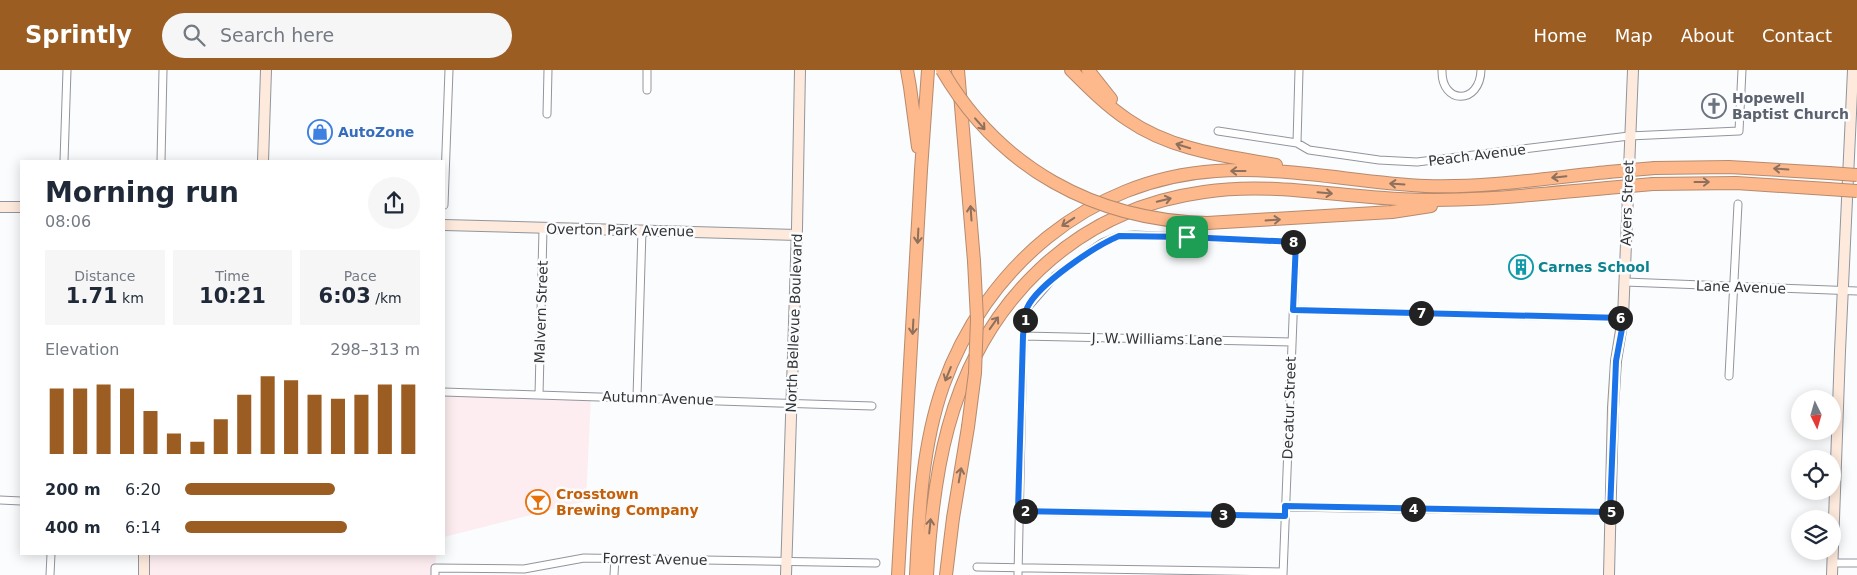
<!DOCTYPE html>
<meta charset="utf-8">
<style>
body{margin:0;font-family:"DejaVu Sans",sans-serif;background:#f6f6f7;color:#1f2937;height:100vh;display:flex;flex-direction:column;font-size:19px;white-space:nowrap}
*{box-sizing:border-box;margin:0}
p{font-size:16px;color:#747a83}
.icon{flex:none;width:28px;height:28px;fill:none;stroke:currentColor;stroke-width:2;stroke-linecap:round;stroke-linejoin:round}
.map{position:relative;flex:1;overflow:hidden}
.panel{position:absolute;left:20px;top:90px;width:425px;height:395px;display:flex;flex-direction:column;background:#fff;border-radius:0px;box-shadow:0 2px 12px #0003}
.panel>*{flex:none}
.needle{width:32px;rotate:175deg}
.tools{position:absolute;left:1791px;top:320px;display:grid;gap:10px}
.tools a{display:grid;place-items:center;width:50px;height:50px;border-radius:50%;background:#fff;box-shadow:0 2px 12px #0003;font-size:25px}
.pin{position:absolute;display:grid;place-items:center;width:42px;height:42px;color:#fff;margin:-21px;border-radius:10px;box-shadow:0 2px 8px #0006}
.km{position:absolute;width:25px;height:25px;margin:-12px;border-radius:50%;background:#222;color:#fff;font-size:14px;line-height:25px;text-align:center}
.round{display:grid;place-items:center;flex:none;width:52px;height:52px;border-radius:26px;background:#f6f6f7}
.overview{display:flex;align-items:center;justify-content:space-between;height:85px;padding:0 25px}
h1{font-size:28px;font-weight:600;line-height:38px}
.metrics{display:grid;grid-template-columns:repeat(3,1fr);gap:8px;height:85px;padding:5px 25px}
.metrics div{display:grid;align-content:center;border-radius:0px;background:#f6f6f7;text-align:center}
.metrics b{font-size:21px;font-weight:600}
.metrics small{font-size:14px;font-weight:400}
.metrics p{font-size:14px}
.chart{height:140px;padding:10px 25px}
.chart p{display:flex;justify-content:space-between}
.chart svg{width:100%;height:90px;margin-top:5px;stroke:#9b5d22;stroke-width:6}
ul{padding:0 25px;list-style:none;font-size:16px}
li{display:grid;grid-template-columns:80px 60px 1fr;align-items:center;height:38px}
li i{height:12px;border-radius:6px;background:#9b5d22}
header{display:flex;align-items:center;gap:30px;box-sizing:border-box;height:70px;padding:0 25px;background:#9b5d22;color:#fff}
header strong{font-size:24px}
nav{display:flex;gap:28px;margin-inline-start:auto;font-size:18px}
.search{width:350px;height:45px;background:#f6f6f7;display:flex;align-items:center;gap:12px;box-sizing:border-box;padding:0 18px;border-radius:28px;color:#747a83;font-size:19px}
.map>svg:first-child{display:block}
.commercial{fill:#fdedf0}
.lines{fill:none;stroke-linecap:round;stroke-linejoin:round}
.street-casing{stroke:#91959d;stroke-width:9}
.secondary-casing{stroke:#91959d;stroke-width:12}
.highway-casing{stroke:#b68a6e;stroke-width:14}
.street{stroke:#fff;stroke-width:7}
.secondary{stroke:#feeadc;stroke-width:10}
.highway{stroke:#fdb98b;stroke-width:12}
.highway-bridge-casing{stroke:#b68a6e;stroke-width:14;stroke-linecap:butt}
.highway-bridge{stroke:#fdb98b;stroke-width:12}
.oneway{stroke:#8d705d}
.route-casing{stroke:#fff;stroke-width:10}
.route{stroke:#1a73e8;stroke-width:6}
.labels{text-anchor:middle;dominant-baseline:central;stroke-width:5;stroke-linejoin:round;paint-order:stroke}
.worship-label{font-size:14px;font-weight:bold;fill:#5b616d;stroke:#fbfcfd;text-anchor:start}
.shop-label{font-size:14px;font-weight:bold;fill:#366cbe;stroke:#fbfcfd;text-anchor:start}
.street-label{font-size:14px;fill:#323437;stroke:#fbfcfd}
.culture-label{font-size:14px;font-weight:bold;fill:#0d838f;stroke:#fbfcfd;text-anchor:start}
.food-label{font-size:14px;font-weight:bold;fill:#c56008;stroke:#fbfcfd;text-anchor:start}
</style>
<header>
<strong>Sprintly</strong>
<div class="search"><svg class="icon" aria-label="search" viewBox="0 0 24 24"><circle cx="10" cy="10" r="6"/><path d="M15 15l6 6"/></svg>Search here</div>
<nav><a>Home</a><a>Map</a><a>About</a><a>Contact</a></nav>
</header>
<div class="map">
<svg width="1857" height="505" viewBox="0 0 1857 505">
<rect width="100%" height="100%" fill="#fbfcfd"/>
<!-- commercial -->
<path class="commercial" d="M444,322L591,326L586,431L444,467Z
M144,484H436L435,505H144Z"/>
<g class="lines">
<defs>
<path id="street" d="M1442,0C1441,35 1480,35 1481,0
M647,20V0
M547,44L548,0
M1218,61L1297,73L1309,80L1379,90L1417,92L1629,66L1739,61L1742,0
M1297,73L1299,0
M64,91L67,0
M161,91L163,0
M444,135L449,0
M1625,212L1857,221
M1293,240L1623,248
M1023,266L1292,272
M1729,306L1738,134
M444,322L872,336
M539,325L543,159
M637,327L642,160
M0,430L21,431
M1285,437L1611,442
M1018,441L1285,446
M1833,493H1857
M977,497L1283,502
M50,505L51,484
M435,505V498L524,499L584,488L876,493
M614,505L615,488
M1018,505L1023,266L1027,238L1055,206L1102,173L1119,166L1135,165L1296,172L1283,505"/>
<path id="secondary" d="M263,91L266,0
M0,137H21
M444,155L797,165
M144,505V484
M786,505L797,158L800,0
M1609,505L1613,338L1616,291L1623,248L1633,0
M1832,505L1840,281L1853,0"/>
<path id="highway" d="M907,0L910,17L918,77
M958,0L974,191
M1071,0C1089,18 1107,36 1128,50C1171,80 1226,86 1276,95
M1088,0L1111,29
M1655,98L1729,97L1829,103
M1653,114L1736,113L1828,119
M1207,153L1392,142L1431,136
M898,505L921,100L928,0
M916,505C919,442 922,376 943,316C985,198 1089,109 1216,101C1287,96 1357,113 1426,116C1487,118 1548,108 1608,102
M927,505C930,456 935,406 948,358C982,232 1073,140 1204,122C1269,112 1334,126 1399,129C1469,133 1538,124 1607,118
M946,505L953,448L968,357"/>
</defs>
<!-- street casing -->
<use href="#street" class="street-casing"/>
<!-- secondary casing -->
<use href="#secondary" class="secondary-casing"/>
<!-- highway casing -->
<use href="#highway" class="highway-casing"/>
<!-- street -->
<use href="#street" class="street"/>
<!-- secondary -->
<use href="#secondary" class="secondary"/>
<!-- highway -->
<use href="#highway" class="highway"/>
<defs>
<path id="highway-bridge" d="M942,0C999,98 1094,150 1207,153
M1608,102L1655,98
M1829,103L1857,105
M1607,118L1653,114
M1828,119L1857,121
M968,357L975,303L977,249L974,191"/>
</defs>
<!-- highway-bridge casing -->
<use href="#highway-bridge" class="highway-bridge-casing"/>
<!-- highway-bridge -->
<use href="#highway-bridge" class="highway-bridge"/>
</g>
<!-- one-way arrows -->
<defs><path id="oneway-shaft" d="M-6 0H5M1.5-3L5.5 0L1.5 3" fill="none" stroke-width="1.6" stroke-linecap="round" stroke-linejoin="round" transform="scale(1.25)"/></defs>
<g class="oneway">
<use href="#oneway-shaft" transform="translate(980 54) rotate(49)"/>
<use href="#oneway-shaft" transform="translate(1183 76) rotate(-163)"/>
<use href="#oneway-shaft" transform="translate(1781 99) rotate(-176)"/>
<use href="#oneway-shaft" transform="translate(1238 101) rotate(180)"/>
<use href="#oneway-shaft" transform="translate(1559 107) rotate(174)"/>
<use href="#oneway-shaft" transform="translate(1702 112)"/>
<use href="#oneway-shaft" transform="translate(1397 114) rotate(-176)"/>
<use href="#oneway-shaft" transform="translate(1325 123) rotate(5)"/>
<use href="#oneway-shaft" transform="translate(1164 130) rotate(-14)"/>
<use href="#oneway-shaft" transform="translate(971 143) rotate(-94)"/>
<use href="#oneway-shaft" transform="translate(1273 150) rotate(-4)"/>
<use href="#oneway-shaft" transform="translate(1068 152) rotate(147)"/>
<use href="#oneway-shaft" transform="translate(918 166) rotate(93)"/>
<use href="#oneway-shaft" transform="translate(994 253) rotate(-55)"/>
<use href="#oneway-shaft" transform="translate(913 257) rotate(93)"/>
<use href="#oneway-shaft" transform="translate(948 304) rotate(112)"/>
<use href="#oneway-shaft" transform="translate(960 405) rotate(-80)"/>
<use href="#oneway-shaft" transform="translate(930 456) rotate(-84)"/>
</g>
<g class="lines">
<defs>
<path id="route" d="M1119,166L1187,167L1296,172L1293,240L1624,248L1616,291L1610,442L1285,436V446L1018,441L1023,266C1024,257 1024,246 1027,238C1038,214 1095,176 1119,166Z"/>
</defs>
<!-- route casing -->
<use href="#route" class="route-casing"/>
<!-- route -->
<use href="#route" class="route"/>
</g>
<!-- icons -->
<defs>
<symbol id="church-ring" viewBox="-11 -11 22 22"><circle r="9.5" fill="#fbfcfd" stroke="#6b7280" stroke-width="1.5"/><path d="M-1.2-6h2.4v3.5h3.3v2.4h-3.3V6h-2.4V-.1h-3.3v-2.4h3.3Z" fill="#6b7280"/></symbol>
<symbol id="shop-ring" viewBox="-11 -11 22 22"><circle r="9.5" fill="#fbfcfd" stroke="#3f7fe0" stroke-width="1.5"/><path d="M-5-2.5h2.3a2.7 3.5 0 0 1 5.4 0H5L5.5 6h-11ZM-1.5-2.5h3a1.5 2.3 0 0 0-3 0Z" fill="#3f7fe0"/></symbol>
<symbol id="building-ring" viewBox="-11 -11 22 22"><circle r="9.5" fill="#fbfcfd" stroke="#0f9aa8" stroke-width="1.5"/><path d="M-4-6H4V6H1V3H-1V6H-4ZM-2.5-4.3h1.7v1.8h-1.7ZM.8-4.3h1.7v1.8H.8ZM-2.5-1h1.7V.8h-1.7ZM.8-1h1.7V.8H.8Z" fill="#0f9aa8"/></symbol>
<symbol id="bar-ring" viewBox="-11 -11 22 22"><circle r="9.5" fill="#fbfcfd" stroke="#e8710a" stroke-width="1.5"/><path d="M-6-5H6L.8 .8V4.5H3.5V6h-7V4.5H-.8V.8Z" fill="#e8710a"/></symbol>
</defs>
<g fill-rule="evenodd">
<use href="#church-ring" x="1700" y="22" width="28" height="28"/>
<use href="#shop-ring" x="306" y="48" width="28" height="28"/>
<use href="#building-ring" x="1507" y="183" width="28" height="28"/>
<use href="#bar-ring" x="524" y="418" width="28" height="28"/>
</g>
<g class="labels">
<!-- worship labels -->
<g class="worship-label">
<text x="1732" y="28">Hopewell<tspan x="1732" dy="16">Baptist Church</tspan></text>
</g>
<!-- shop labels -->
<g class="shop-label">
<text x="338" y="62">AutoZone</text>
</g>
<!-- street labels -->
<g class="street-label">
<text transform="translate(1477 85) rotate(-7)">Peach Avenue</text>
<text transform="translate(1627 133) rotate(-88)">Ayers Street</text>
<text transform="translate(620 160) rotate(1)">Overton Park Avenue</text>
<text transform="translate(1741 217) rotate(2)">Lane Avenue</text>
<text transform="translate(541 242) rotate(-88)">Malvern Street</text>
<text transform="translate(794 253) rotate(-88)">North Bellevue Boulevard</text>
<text transform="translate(1157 269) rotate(1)">J. W. Williams Lane</text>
<text transform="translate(658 328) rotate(2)">Autumn Avenue</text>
<text transform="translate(1289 338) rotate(-88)">Decatur Street</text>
<text transform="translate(655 489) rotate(1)">Forrest Avenue</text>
</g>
<!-- culture labels -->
<g class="culture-label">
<text x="1538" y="197">Carnes School</text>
</g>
<!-- food labels -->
<g class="food-label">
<text x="556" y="424">Crosstown<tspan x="556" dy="16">Brewing Company</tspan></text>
</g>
</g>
</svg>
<div class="tools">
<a><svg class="needle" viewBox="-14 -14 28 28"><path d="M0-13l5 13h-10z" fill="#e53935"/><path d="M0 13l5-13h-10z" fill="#747a83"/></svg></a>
<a><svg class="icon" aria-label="locate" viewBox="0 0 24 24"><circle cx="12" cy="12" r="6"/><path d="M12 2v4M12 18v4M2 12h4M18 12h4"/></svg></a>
<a><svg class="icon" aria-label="layers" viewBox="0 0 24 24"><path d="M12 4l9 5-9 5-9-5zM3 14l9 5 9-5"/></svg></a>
</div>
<div class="pin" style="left:1187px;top:167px;background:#1e9e55"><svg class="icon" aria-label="arrive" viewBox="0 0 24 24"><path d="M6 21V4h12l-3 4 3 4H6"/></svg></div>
<b class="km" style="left:1025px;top:250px">1</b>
<b class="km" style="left:1025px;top:441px">2</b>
<b class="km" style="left:1223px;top:445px">3</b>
<b class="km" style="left:1413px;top:439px">4</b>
<b class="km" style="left:1611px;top:442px">5</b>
<b class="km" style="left:1620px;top:248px">6</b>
<b class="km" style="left:1421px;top:243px">7</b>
<b class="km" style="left:1293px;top:172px">8</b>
<section class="panel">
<div class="overview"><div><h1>Morning run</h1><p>08:06</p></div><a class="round"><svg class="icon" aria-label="share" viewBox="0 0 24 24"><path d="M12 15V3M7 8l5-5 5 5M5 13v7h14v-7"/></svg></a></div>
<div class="metrics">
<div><p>Distance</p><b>1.71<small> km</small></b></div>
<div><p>Time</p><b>10:21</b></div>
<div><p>Pace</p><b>6:03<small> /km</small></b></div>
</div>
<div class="chart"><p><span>Elevation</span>298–313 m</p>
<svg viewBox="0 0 160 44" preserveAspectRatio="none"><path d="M5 44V12M15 44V12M25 44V10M35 44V12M45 44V23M55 44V34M65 44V38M75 44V27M85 44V15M95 44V6M105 44V8M115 44V15M125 44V17M135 44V15M145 44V10M155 44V10"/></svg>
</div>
<ul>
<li><b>200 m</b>6:20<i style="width:64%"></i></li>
<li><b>400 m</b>6:14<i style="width:69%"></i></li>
</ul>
</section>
</div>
